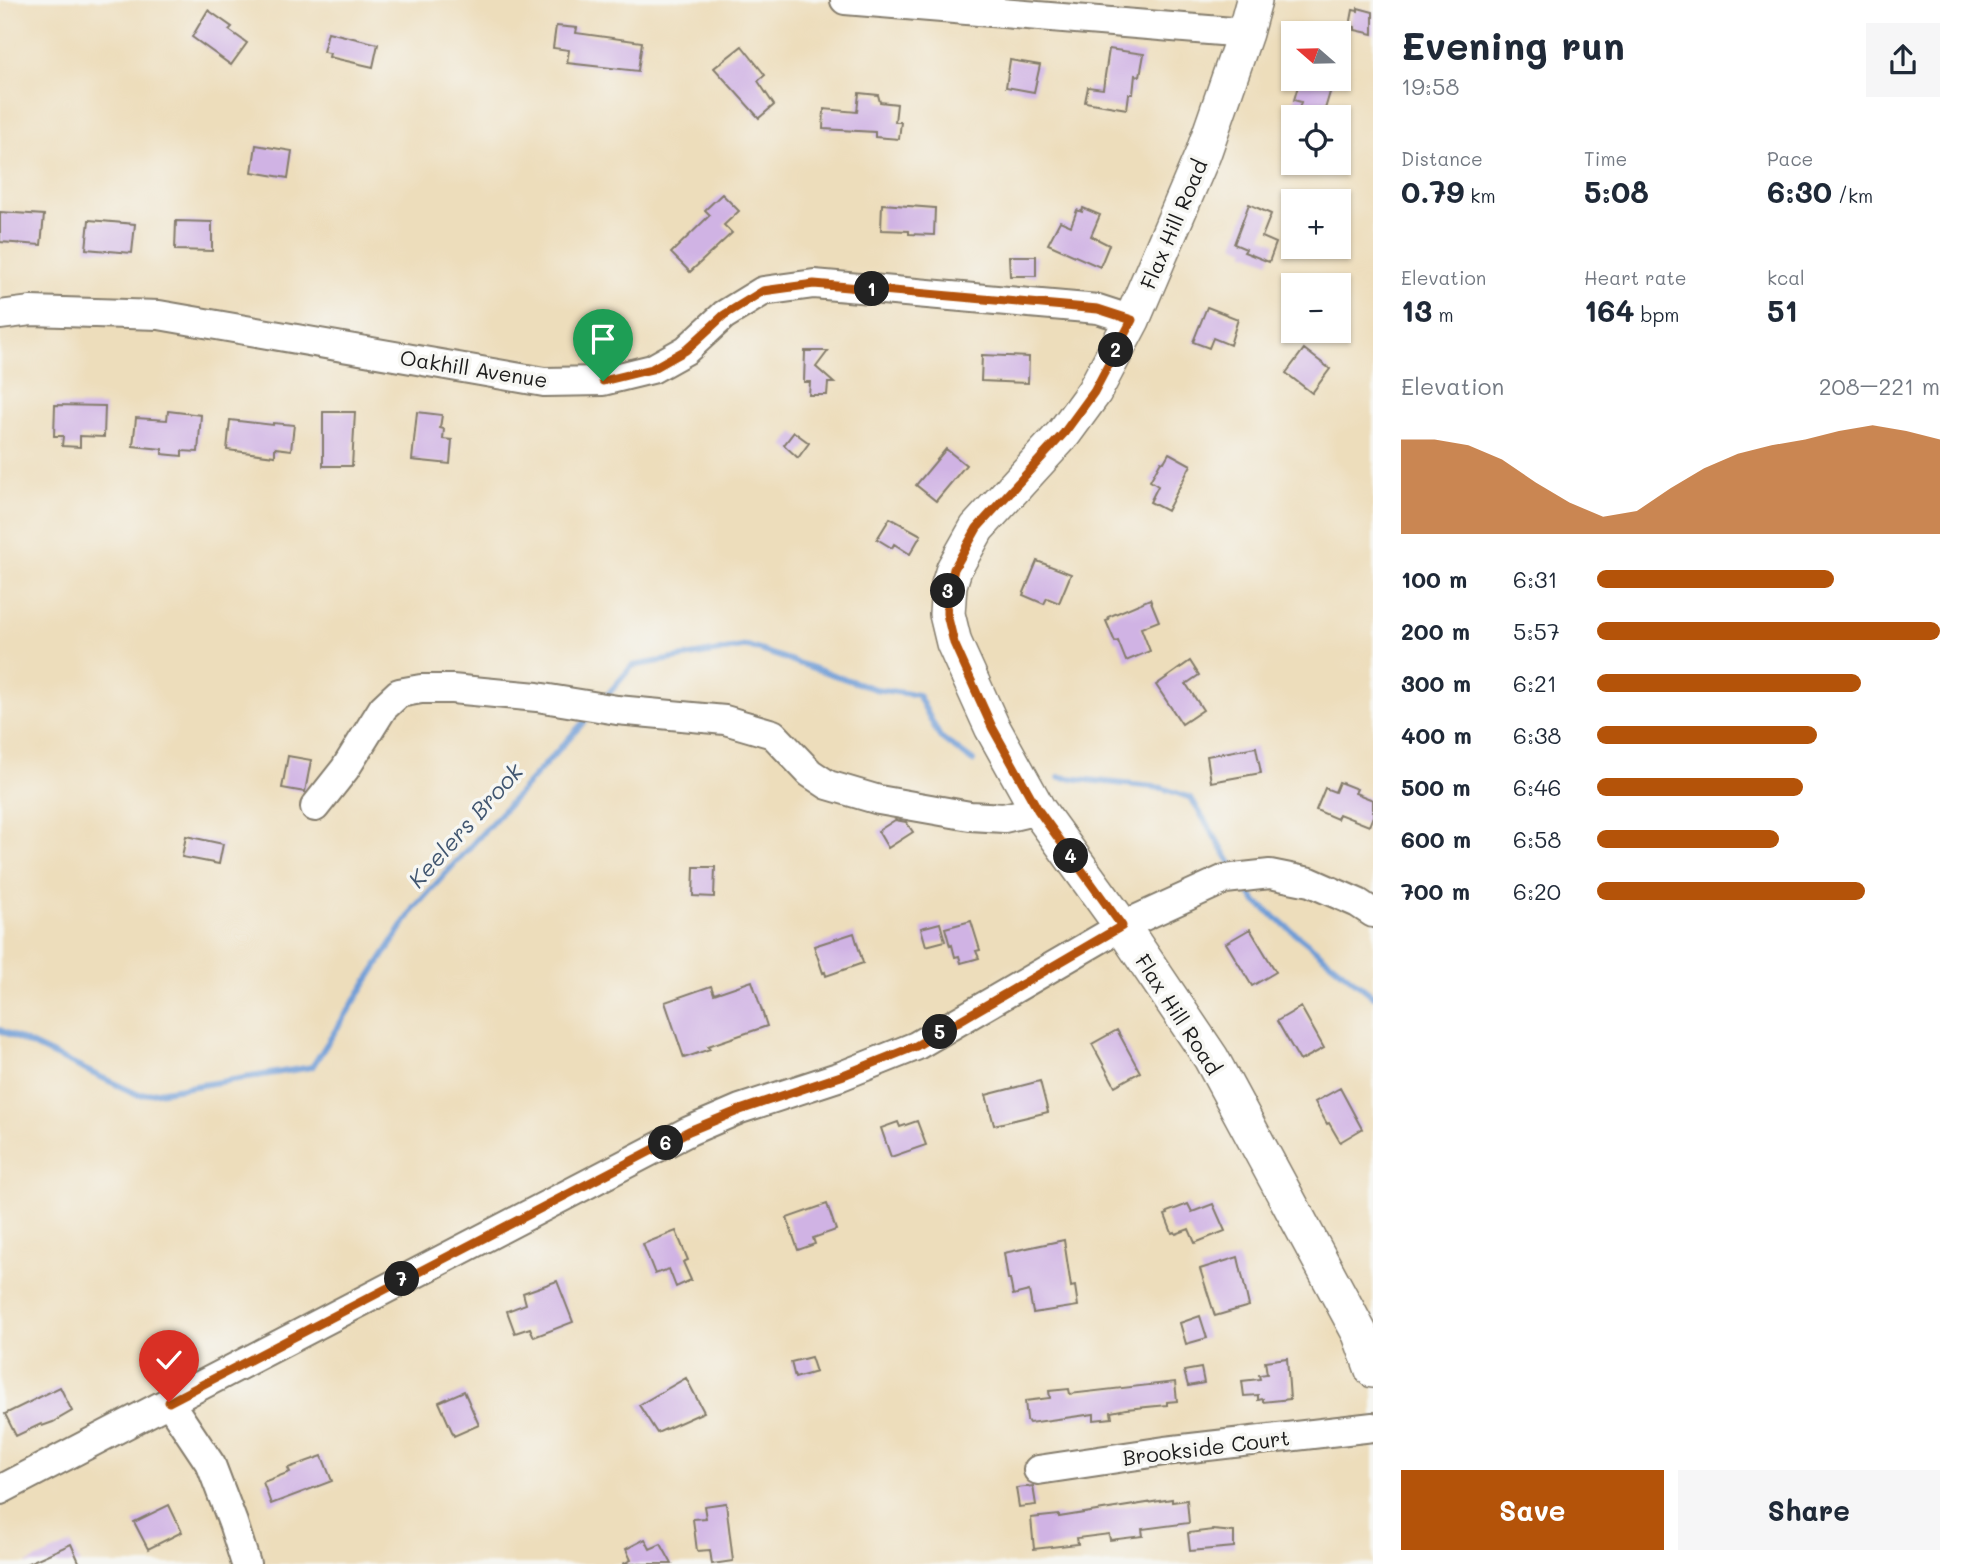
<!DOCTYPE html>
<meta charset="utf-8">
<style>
body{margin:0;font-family:Mali,sans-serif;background:#f6f6f7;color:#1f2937;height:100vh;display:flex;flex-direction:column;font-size:26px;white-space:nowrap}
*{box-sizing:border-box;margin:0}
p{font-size:23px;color:#747a83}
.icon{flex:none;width:38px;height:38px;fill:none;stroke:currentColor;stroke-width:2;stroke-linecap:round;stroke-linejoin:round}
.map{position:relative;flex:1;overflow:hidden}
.panel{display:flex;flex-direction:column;background:#fff;width:595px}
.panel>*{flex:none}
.needle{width:46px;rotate:290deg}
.buttons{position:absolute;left:1281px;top:21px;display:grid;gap:14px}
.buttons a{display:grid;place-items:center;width:70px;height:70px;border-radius:0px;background:#fff;box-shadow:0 2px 5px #0004;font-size:35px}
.pin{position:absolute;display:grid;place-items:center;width:60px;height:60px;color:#fff;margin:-72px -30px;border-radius:50% 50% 50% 0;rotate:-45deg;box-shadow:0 0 7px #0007}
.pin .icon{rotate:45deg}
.km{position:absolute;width:35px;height:35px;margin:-18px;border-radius:50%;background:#222;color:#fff;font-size:19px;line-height:35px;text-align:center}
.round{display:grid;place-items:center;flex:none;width:74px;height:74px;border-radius:0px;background:#f6f6f7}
.headline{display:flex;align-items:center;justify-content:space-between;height:119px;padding:0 28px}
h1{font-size:38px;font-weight:700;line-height:52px}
.metrics{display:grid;grid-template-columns:repeat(3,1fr);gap:10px;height:119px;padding:7px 28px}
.metrics div{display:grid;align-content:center}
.metrics b{font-size:30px;font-weight:700}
.metrics small{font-size:19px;font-weight:400}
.metrics p{font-size:19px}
.chart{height:196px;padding:14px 28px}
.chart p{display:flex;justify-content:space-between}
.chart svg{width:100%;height:126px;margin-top:7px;fill:#b45309;opacity:.7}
.button{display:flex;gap:14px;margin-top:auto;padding:14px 28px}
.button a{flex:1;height:80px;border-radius:0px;background:#b45309;color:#fff;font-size:28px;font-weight:700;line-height:80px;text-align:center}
.button a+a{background:#f6f6f7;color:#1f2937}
ul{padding:0 28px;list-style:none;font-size:23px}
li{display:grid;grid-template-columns:112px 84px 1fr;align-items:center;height:52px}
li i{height:18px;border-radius:9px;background:#b45309}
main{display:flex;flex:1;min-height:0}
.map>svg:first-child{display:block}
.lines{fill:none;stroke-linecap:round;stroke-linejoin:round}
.stream{stroke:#6e9cd6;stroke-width:6}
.building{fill:#d0b3e4}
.minor-casing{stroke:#847c6c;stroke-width:32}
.major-casing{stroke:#847c6c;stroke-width:38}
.minor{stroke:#fff;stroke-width:28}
.major{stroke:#fff;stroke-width:35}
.route-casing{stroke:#fff;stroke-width:14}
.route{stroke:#b45309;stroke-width:9}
.labels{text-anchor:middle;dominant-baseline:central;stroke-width:7;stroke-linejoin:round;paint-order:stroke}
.street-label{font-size:21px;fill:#1c1c1c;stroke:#f6f6f2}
.water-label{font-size:23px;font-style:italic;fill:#415670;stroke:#f6f6f2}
</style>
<main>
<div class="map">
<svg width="1373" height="1564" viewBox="0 0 1373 1564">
<rect width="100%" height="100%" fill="#f6f6f2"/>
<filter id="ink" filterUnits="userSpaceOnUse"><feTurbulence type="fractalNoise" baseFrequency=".0143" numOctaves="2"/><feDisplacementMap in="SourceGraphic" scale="14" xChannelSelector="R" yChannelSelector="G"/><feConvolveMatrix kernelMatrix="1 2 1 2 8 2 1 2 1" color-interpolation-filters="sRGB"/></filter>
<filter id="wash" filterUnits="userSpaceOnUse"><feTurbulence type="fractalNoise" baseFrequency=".00686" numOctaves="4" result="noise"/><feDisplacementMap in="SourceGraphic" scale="28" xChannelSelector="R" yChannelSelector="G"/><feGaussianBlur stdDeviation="1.57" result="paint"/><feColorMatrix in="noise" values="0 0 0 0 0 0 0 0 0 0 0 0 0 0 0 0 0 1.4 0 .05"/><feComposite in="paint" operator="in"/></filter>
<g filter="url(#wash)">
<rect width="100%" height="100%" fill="#edddbb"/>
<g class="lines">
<!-- stream -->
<path class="stream" d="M604,699L632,666L748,646L875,689L918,695L940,737L973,761
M1059,777L1162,788L1191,798L1235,870
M1245,885L1255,901L1373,996
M0,1030L139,1095L312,1067L415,907L592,713"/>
</g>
<g id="blocks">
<!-- building -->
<path class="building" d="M1358,8L1373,12V34L1355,30V27L1350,26L1353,10L1358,11Z
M208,10L232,27L229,30L247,43L231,65L192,37Z
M556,26L577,28L576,33L642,42L638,71L567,63L569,50L553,48Z
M328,32L378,44L373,67L329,57L330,53L323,52Z
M742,46L765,75L758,81L774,105L759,118L714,68Z
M1109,49L1144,54L1140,76L1135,75L1133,94H1129L1127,109L1085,102L1088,87L1103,89Z
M1010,60L1040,65L1034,92L1006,87Z
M1300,79H1334L1325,109L1320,108L1318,117L1298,112L1301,102L1294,100Z
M859,93L878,95L880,102L897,104L895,122H901L899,139L875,137V132L823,129L824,109L857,112Z
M256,145L292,151L288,178L252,172Z
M722,194L739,211L724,225L732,233L690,272L671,253L710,215L705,210Z
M882,204L935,208L934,235L909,234V231L881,230Z
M1249,204L1271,214L1262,237L1276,243L1269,262L1244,252L1246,249L1234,244Z
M1083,208L1100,215L1091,236L1109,245L1100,267L1048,244L1060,221L1071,226L1077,210L1082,212Z
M0,212L44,215L41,245L0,242Z
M89,220L135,224L132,253L86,249Z
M176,221L212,222V251L175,250Z
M1009,256H1036V276H1010Z
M1207,307L1238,319L1230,345L1213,338L1209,348L1193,342Z
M1304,349L1330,369L1312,393L1286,373Z
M805,351H828L816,367L834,383H828L827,395H809L810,382H804Z
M982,355L1029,357L1028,383L981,381Z
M55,405L105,406L104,437L80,436V447L62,446L63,436H54Z
M168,411L201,415L198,452L182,451V456L162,454V449L133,446L136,418L167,420Z
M323,412H355L352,466H323Z
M417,412L442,415L440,428L444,429L443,439L452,440L450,464L412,460Z
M230,420L273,425V423L294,425L291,450L275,448V456L227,450Z
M794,432L809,443L798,458L784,445Z
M946,449L966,465L936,501L916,485Z
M1169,453L1191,465L1167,511L1150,502L1158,486L1150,481L1161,461L1164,462Z
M890,518L921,535L910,554L894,544L892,548L877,539Z
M1037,561L1071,574L1059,603L1047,598L1044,604L1023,595Z
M1150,599L1159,621L1141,628L1150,651L1126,661L1118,641L1115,642L1106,621L1109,620L1108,617Z
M1190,661L1199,675L1186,684L1203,710L1182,724L1156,685Z
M1256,747L1261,773L1211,782L1207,756Z
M288,756L311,760L305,792L282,788Z
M1339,782L1357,789L1355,793L1373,800V816L1369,826L1339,814L1337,819L1316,810L1325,788L1335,792Z
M895,820L906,822L913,832L888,848L878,831Z
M186,836L223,844L219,864L182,857Z
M694,867H715L714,897L693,896Z
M971,921L980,950L976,951L979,958L961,963L959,956L955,957L952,945L950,946L945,928Z
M940,923L945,941L926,946L921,928Z
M1250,929L1276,972L1252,986L1226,943Z
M854,933L863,963L826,976L825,972L823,973L814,946Z
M752,981L767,1026L708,1046L710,1049L684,1058L665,1002L711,986L714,994Z
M1301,1007L1324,1048L1300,1061L1277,1021Z
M1117,1030L1140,1072L1115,1086L1092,1044Z
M1040,1081L1048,1112L994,1125L986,1095Z
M1340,1088L1362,1129L1340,1142L1329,1123L1327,1124L1315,1102Z
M917,1121L926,1145L891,1157L881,1128L898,1122L900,1127Z
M827,1204L836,1230L813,1238L815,1244L798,1250L787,1218Z
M1188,1204L1192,1212L1213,1204L1225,1231L1195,1243L1189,1229L1176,1234L1175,1232L1172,1233L1165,1215L1168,1214L1167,1212Z
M676,1231L688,1260L683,1262L691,1280L676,1287L669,1269L655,1274L643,1244Z
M1064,1240L1071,1287L1075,1286L1078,1306L1033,1313L1029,1291L1013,1295L1010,1279H1008L1004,1253Z
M1238,1257L1249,1306L1215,1316L1200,1269Z
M557,1281L573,1322L534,1337L530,1328L515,1333L507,1311L526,1304L523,1293Z
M1200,1316L1207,1338L1186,1344L1180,1323Z
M811,1357L816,1372L795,1378L791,1362Z
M1287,1358L1290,1399L1263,1402V1399L1258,1400V1395L1244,1396L1242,1381L1260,1379L1259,1375L1267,1374L1265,1361Z
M1201,1368L1204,1383L1188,1386L1184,1371Z
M686,1378L704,1412L657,1433L639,1405Z
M1175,1382L1177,1401L1167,1402V1405L1126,1409L1111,1412L1112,1418L1094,1420V1414L1029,1423L1027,1420L1025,1401L1050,1398L1049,1391L1069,1389L1070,1394Z
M60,1387L72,1411L53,1422L42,1426L41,1424L16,1436L5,1414Z
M464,1391L479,1425L454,1436L439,1402Z
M322,1456L332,1481L271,1504L263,1482L290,1472L288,1468Z
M1033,1486L1036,1505L1019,1507L1016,1488Z
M1172,1499V1502L1187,1500L1189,1523L1142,1529L1143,1536L1110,1540L1109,1534L1077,1538L1078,1544L1034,1549L1031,1518L1059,1515V1517Z
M726,1503L733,1561L712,1564L710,1550L697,1551L693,1519L706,1518L704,1506Z
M169,1505L182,1532L148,1549L134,1522Z
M1213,1530L1234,1532V1547L1190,1551L1188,1533Z
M645,1539L650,1549L661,1544L672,1564H623L631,1560L626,1549Z
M71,1544L80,1564H26Z"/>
</g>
</g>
<g filter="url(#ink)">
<use href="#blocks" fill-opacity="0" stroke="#847c6c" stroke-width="2"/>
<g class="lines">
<defs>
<path id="minor" d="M845,0L1245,33
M0,315L31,311L159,315L544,382L603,381L652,369L686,350L724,315L763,291L814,284L1098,309L1132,320
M315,807L345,769L383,708L399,693L421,689H452L537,697L617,710L725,720L773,734L810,773L828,785L879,800L970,816L1004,818L1038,810
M169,1402L211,1465L233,1523L246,1564
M1038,1470L1165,1451L1373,1427
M0,1490L689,1131L740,1109L841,1076L916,1046L1122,926L1225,879L1270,874L1310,882L1358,903L1373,913"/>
<path id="major" d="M1254,0L1245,33L1203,154L1132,320L1094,392L1064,433L977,528L954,569L949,585L947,614L954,643L992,727L1038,810L1122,926L1211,1058L1360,1334L1373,1370"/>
</defs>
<!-- minor casing -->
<use href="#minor" class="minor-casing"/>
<!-- major casing -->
<use href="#major" class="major-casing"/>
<!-- minor -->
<use href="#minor" class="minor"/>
<!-- major -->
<use href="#major" class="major"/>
</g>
</g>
<g class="lines" filter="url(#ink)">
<defs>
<path id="route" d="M169,1402L689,1131L740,1110L841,1076L916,1046L1122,926L1038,810L992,727L954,643L947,614V600L954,569L977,528L1064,433L1094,392L1132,320L1098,309L814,284L763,291L724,315L686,350L652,369L603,381"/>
</defs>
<!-- route casing -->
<use href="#route" class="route-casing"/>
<!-- route -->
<use href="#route" class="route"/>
</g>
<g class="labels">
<!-- street labels -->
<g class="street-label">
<text transform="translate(1173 224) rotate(-67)">Flax Hill Road</text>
<text transform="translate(474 368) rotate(9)">Oakhill Avenue</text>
<text transform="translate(1179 1014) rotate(57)">Flax Hill Road</text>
<text transform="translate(1206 1447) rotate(-7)">Brookside Court</text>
</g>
<!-- water labels -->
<g class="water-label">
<text transform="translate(465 825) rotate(-48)">Keelers Brook</text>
</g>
</g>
</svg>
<div class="buttons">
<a><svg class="needle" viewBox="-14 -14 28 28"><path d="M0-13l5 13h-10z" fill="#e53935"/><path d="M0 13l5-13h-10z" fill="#747a83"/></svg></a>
<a><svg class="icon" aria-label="locate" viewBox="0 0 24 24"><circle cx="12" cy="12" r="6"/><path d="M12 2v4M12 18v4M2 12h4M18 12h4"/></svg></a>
<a>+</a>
<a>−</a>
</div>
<div class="pin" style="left:603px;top:381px;background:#1e9e55"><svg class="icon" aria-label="arrive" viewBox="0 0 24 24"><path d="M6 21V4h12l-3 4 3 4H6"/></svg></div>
<div class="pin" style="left:169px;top:1402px;background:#d93025"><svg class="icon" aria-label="check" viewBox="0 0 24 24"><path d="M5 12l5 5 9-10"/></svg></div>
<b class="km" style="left:872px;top:289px">1</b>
<b class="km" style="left:1116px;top:350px">2</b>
<b class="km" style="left:948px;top:591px">3</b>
<b class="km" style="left:1071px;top:856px">4</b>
<b class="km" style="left:940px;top:1032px">5</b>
<b class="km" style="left:666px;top:1143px">6</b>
<b class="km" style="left:402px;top:1279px">7</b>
</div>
<section class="panel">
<div class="headline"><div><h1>Evening run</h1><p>19:58</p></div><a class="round"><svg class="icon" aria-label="share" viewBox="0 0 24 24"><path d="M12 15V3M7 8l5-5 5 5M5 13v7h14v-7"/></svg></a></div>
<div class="metrics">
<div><p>Distance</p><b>0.79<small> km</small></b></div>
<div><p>Time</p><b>5:08</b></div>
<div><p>Pace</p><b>6:30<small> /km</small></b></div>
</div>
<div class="metrics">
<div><p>Elevation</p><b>13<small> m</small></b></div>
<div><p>Heart rate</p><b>164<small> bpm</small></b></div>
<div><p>kcal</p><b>51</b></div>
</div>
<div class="chart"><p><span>Elevation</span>208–221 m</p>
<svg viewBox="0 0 160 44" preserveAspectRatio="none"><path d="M0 44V11L10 11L20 13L30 18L40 26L50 33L60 38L70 36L80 28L90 21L100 16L110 13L120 11L130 8L140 6L150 8L160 11V44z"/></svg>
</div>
<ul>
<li><b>100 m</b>6:31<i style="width:69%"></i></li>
<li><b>200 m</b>5:57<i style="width:100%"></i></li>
<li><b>300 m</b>6:21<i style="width:77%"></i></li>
<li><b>400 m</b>6:38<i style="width:64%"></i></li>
<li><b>500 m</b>6:46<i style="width:60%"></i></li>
<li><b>600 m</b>6:58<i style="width:53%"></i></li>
<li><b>700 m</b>6:20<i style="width:78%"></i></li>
</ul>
<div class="button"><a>Save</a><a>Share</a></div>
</section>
</main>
